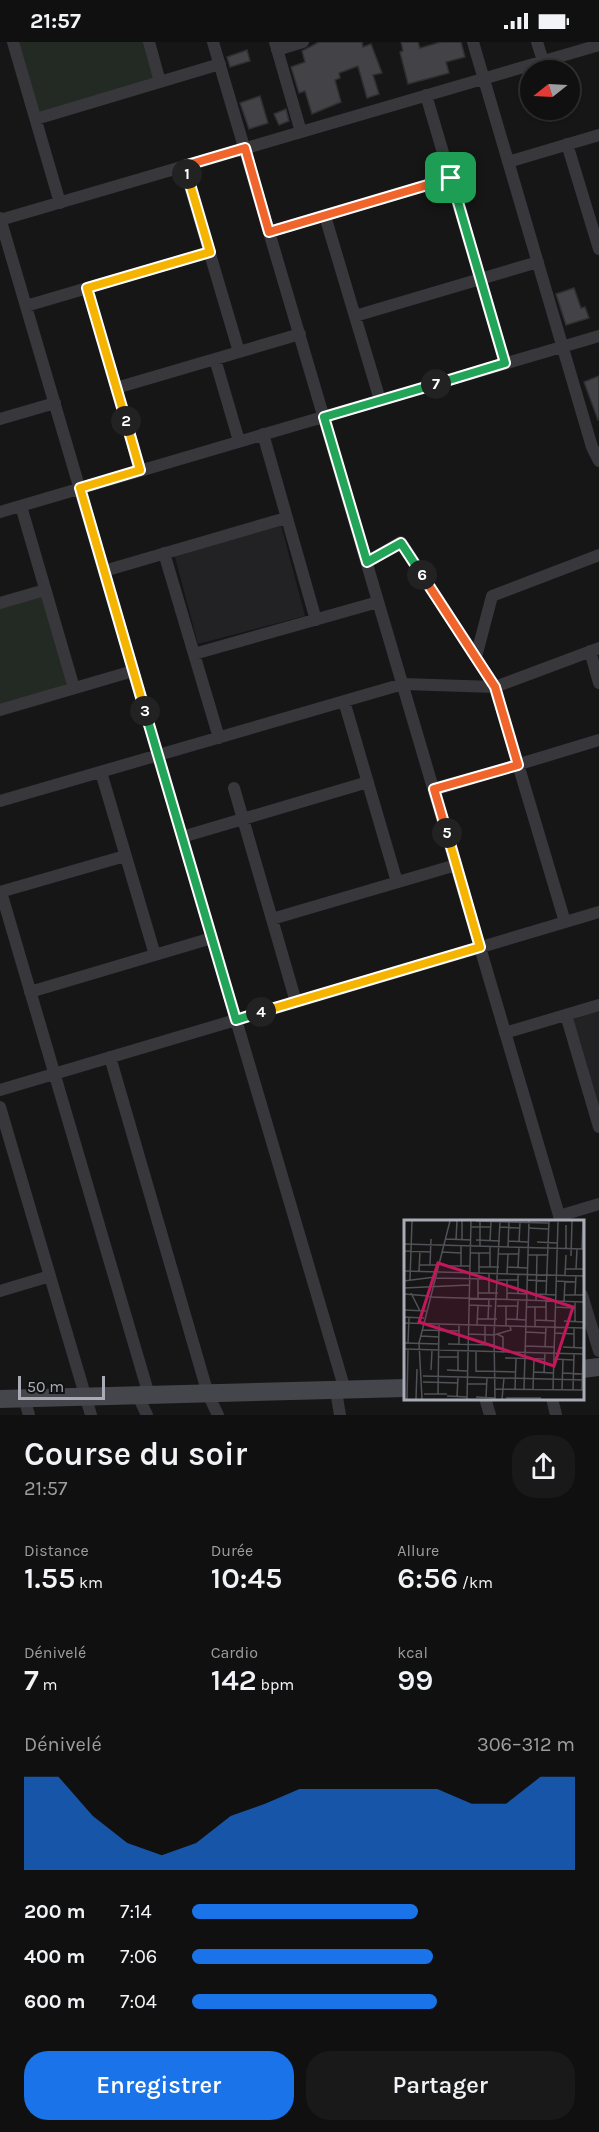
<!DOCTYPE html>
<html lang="fr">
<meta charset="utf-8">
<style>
body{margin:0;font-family:Karla,sans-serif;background:#19191a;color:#f1f3f6;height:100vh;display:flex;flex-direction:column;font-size:22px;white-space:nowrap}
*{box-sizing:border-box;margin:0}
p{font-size:20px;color:#9c9d9f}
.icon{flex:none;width:33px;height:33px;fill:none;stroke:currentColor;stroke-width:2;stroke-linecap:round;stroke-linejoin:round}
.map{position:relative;height:1373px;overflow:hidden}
.side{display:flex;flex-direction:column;background:#101011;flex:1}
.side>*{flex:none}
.needle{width:39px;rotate:252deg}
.controls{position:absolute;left:520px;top:18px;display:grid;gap:12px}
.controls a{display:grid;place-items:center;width:60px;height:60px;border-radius:50%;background:#101011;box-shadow:0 2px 4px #0004,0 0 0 2px #303031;font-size:30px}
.scale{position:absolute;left:18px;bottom:15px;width:87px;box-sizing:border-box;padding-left:6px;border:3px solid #a9acb6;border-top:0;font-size:16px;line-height:21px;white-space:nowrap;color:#a9acb6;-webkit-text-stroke:4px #111112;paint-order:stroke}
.pin{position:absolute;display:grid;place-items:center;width:51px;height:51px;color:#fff;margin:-26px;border-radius:12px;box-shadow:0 3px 9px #0006}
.km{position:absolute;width:30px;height:30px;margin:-15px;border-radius:50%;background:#222;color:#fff;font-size:16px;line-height:30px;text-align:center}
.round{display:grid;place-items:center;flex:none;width:63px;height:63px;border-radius:24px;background:#19191a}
.headline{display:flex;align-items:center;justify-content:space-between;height:102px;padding:0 24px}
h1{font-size:33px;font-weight:600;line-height:45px}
.stats{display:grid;grid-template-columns:repeat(3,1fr);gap:9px;height:102px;padding:6px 24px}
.stats div{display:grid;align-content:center}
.stats b{font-size:30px;font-weight:600}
.stats small{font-size:16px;font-weight:400}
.stats p{font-size:16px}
.chart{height:168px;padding:12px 24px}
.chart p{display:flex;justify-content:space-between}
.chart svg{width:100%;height:108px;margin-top:6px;fill:#1a73e8;opacity:.7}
.primary-button{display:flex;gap:12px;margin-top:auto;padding:12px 24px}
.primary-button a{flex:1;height:69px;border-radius:24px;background:#1a73e8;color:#fff;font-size:24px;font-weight:600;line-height:69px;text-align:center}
.primary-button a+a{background:#19191a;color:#f1f3f6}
ul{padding:0 24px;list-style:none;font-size:20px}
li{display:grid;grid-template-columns:96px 72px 1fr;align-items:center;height:45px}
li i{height:15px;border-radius:8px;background:#1a73e8}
.status{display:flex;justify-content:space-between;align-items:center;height:42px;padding:0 30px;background:#101011;direction:ltr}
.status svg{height:16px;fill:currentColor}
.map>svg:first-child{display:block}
.built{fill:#222224}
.green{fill:#222a23}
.building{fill:#434347;stroke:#303033;stroke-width:1.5}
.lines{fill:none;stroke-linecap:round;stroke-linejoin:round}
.minor{stroke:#37373c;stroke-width:12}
.secondary{stroke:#45464c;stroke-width:18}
.split-1-casing{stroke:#fff;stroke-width:12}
.split-2-casing{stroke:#fff;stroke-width:12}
.split-3-casing{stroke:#fff;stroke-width:12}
.split-4-casing{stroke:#fff;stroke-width:12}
.split-5-casing{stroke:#fff;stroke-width:12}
.split-6-casing{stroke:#fff;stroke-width:12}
.split-7-casing{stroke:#fff;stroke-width:12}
.split-8-casing{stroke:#fff;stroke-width:12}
.split-1{stroke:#f0652b;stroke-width:8}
.split-2{stroke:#f5b400;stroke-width:8}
.split-3{stroke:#f5b400;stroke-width:8}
.split-4{stroke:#22a559;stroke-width:8}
.split-5{stroke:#f5b400;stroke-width:8}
.split-6{stroke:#f0652b;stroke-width:8}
.split-7{stroke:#22a559;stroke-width:8}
.split-8{stroke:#22a559;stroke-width:8}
.inset-road{fill:none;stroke:#515257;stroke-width:1.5}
.view{fill:#c2185b;fill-opacity:0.15;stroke:#c2185b;stroke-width:3}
.inset-edge{fill:none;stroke:#a9acb6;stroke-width:3}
</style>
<div class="status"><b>21:57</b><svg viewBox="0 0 49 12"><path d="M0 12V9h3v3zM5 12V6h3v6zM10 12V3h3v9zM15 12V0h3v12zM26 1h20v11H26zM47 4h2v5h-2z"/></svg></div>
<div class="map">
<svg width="599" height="1373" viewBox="0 0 599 1373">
<rect width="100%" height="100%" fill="#161617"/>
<!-- built -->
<path class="built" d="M281,483L305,574L198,602L174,511Z
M599,969V1064L571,978Z"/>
<!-- green -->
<path class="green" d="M17,0H145L156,38L38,72Z
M46,553L72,643L0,665V566Z"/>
<!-- building -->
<path class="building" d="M319,0H362L363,5L371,2L382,31L373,33L379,52L367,56L358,24L339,31L340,36L335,38L341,60L312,72L305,49L299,51L291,25L305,20L302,9Z
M401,0H418L420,6L441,0H461L465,15L446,20L449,31L408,42L400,10L403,9Z
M247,8L250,19L230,25L227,15Z
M260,54L268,81L249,87L240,61Z
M286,67L289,79L279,83L274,72Z
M574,246L581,266L585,265L589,276L566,283L556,252Z
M599,334V377L598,378L584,340Z"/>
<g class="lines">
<!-- minor -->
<path class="minor" d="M13,0L60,161
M149,0L160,40
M213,0L561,1180
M275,0L301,90
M473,0L592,405L599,419
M537,0L543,19
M277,8L303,0
M426,53L505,321
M36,77L220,22
M567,102L599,207
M508,120L599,93
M184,124L239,310
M325,174L380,358
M0,176L345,1348
M0,178L599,3
M269,190L451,136
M87,246L140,428
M26,264L210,210
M355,274L538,220
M215,317L239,399
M116,346L300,292
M0,377L55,361
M263,392L316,578
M21,464L74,646
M0,470L599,294
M164,511L219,696
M367,520L401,500L495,645L565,880
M104,529L286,476
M0,561L45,548
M590,609L599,641
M194,612L378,560
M476,615L492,554L599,513
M344,659L397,840
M0,668L133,629
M101,730L155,913
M234,746L296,960
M434,748L599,698
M0,759L403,642L495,645L599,606
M182,795L368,740
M0,850L125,814
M1,850L149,1353
M272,877L456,823
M30,950L212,896
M566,973L599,1085
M505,991L599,963
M110,1015L208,1352L218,1373
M0,1048L599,870
M0,1065L91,1373
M559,1174L599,1162
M0,1249L50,1234
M582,1253L599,1309
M336,1349L340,1373
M138,1354L147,1373
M24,1356L29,1373
M485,1356L490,1373
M552,1356L556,1373"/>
<!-- secondary -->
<path class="secondary" d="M582,1327L599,1325
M0,1357L406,1346"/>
</g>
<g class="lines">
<defs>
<path id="split-1" d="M187,132L184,124L245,106L269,190L451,136"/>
<path id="split-2" d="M126,379L87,246L210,210L187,132"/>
<path id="split-3" d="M126,379L140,428L80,446L145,669"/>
<path id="split-4" d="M145,669L236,978L261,970"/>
<path id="split-5" d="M261,970L480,905L447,791"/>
<path id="split-6" d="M422,533L495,645L518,723L434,747L447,791"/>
<path id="split-7" d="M422,533L401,501L367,520L324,375L436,342"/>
<path id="split-8" d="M436,342L505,321L451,136"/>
</defs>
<!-- split-1 casing -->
<use href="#split-1" class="split-1-casing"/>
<!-- split-2 casing -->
<use href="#split-2" class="split-2-casing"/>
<!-- split-3 casing -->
<use href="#split-3" class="split-3-casing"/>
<!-- split-4 casing -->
<use href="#split-4" class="split-4-casing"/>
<!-- split-5 casing -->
<use href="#split-5" class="split-5-casing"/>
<!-- split-6 casing -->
<use href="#split-6" class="split-6-casing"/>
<!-- split-7 casing -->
<use href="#split-7" class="split-7-casing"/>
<!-- split-8 casing -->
<use href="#split-8" class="split-8-casing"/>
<!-- split-1 -->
<use href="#split-1" class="split-1"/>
<!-- split-2 -->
<use href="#split-2" class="split-2"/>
<!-- split-3 -->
<use href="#split-3" class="split-3"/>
<!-- split-4 -->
<use href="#split-4" class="split-4"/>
<!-- split-5 -->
<use href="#split-5" class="split-5"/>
<!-- split-6 -->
<use href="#split-6" class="split-6"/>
<!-- split-7 -->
<use href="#split-7" class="split-7"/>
<!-- split-8 -->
<use href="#split-8" class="split-8"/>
</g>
<!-- overview -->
<g transform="translate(404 1178)">
<rect width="180" height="180" fill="#161617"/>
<path class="inset-road" d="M72,1L144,3M67,7H87M96,7L115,8M124,8L144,9M42,19L67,20M52,20L53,1M58,20V1M72,20L96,21M86,21L87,1M104,21L124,22M115,22L116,2M133,22L153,23M0,24L180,29M76,27V1M104,27L105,1M162,29V5M178,29L179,1M0,31L27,32M38,32L57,33M66,33H86M95,34H115M124,35H143M167,36L168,1M15,45H35M26,45L27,19M46,46H66M57,46V26M75,47H95M86,47V27M104,47L123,48M114,48L115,28M161,49H180M172,49L173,29M0,51L180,56M15,51L16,31M75,53V33M103,54L104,34M161,55L162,35M32,58L85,59M6,60L8,1M94,60H114M123,60L143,61M0,61L31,57M152,61L171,62M0,68L65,65M7,73L16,91M74,73H94M85,73V53M103,73L123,74M114,73V54M0,74L25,76M132,74L152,75M142,74L145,1M161,75H180M171,75L172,55M25,77L180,82M74,79V59M103,80V60M132,80L133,35M160,81L161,61M65,85L88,86M93,86H113M122,87H142M151,87L171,88M0,90L22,91M0,97L20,98M74,99H93M84,99L85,79M102,99L122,100M113,100L114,80M131,100L151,101M142,100V81M160,101L180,102M171,101V81M0,103L180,108M73,105L74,85M102,106V86M131,107V87M18,110L55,111M122,112L141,113M150,113L170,114M64,114L90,115L107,110L106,106M93,114L99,117V133M17,116L35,117M0,123L35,124M4,123L5,97M44,124L90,125M55,124V105M81,125V105M121,126L150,127M141,127L142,107M159,127L179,128M170,127V108M0,129L180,134M35,137H54M101,138L141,139M150,139L170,140M27,150L28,130M43,150L63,151M54,151V131M72,151L112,152M72,152V132M130,152L149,153M140,153L141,133M159,153L179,154M19,156L180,160M19,162L54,163M63,164H82M91,169L180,170M111,169L112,139M120,169L125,1M129,169L130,139M149,169L154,2M158,169L159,140M169,170L170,134M178,170L180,102M20,174H43M34,174L35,104M43,176L63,177M53,177L54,157M72,177L91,178M82,177L83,158M102,178H137M3,179L4,129M12,179L13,149M18,179L15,123L46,1M63,179L67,1M91,179L90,115L96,1M98,179L100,158"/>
<path class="view" d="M34,43L169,87L150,146L15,102Z"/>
<rect width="180" height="180" class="inset-edge"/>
</g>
</svg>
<div class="controls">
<a><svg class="needle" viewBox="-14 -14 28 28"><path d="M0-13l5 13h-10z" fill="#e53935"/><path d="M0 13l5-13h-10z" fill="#9c9d9f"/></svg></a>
</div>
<div class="scale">50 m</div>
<div class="pin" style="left:451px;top:136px;background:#1e9e55"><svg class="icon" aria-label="arrive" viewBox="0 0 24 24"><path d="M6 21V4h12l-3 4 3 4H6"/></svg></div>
<b class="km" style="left:187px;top:132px">1</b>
<b class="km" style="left:126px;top:379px">2</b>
<b class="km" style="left:145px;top:669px">3</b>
<b class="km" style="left:261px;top:970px">4</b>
<b class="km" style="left:447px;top:791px">5</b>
<b class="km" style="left:422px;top:533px">6</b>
<b class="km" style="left:436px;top:342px">7</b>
</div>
<section class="side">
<div class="headline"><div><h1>Course du soir</h1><p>21:57</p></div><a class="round"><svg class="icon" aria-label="share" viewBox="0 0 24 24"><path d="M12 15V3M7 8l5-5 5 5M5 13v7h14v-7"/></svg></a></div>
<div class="stats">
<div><p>Distance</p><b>1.55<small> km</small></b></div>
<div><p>Durée</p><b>10:45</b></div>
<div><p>Allure</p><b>6:56<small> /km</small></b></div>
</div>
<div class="stats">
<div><p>Dénivelé</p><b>7<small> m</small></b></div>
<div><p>Cardio</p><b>142<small> bpm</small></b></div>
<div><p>kcal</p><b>99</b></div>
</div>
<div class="chart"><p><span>Dénivelé</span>306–312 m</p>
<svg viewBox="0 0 160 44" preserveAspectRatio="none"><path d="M0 44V6L10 6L20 22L30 33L40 38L50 33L60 22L70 17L80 11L90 11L100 11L110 11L120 11L130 17L140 17L150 6L160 6V44z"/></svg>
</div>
<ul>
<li><b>200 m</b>7:14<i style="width:59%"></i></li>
<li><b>400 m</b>7:06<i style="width:63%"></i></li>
<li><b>600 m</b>7:04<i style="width:64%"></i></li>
</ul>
<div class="primary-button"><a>Enregistrer</a><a>Partager</a></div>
</section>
